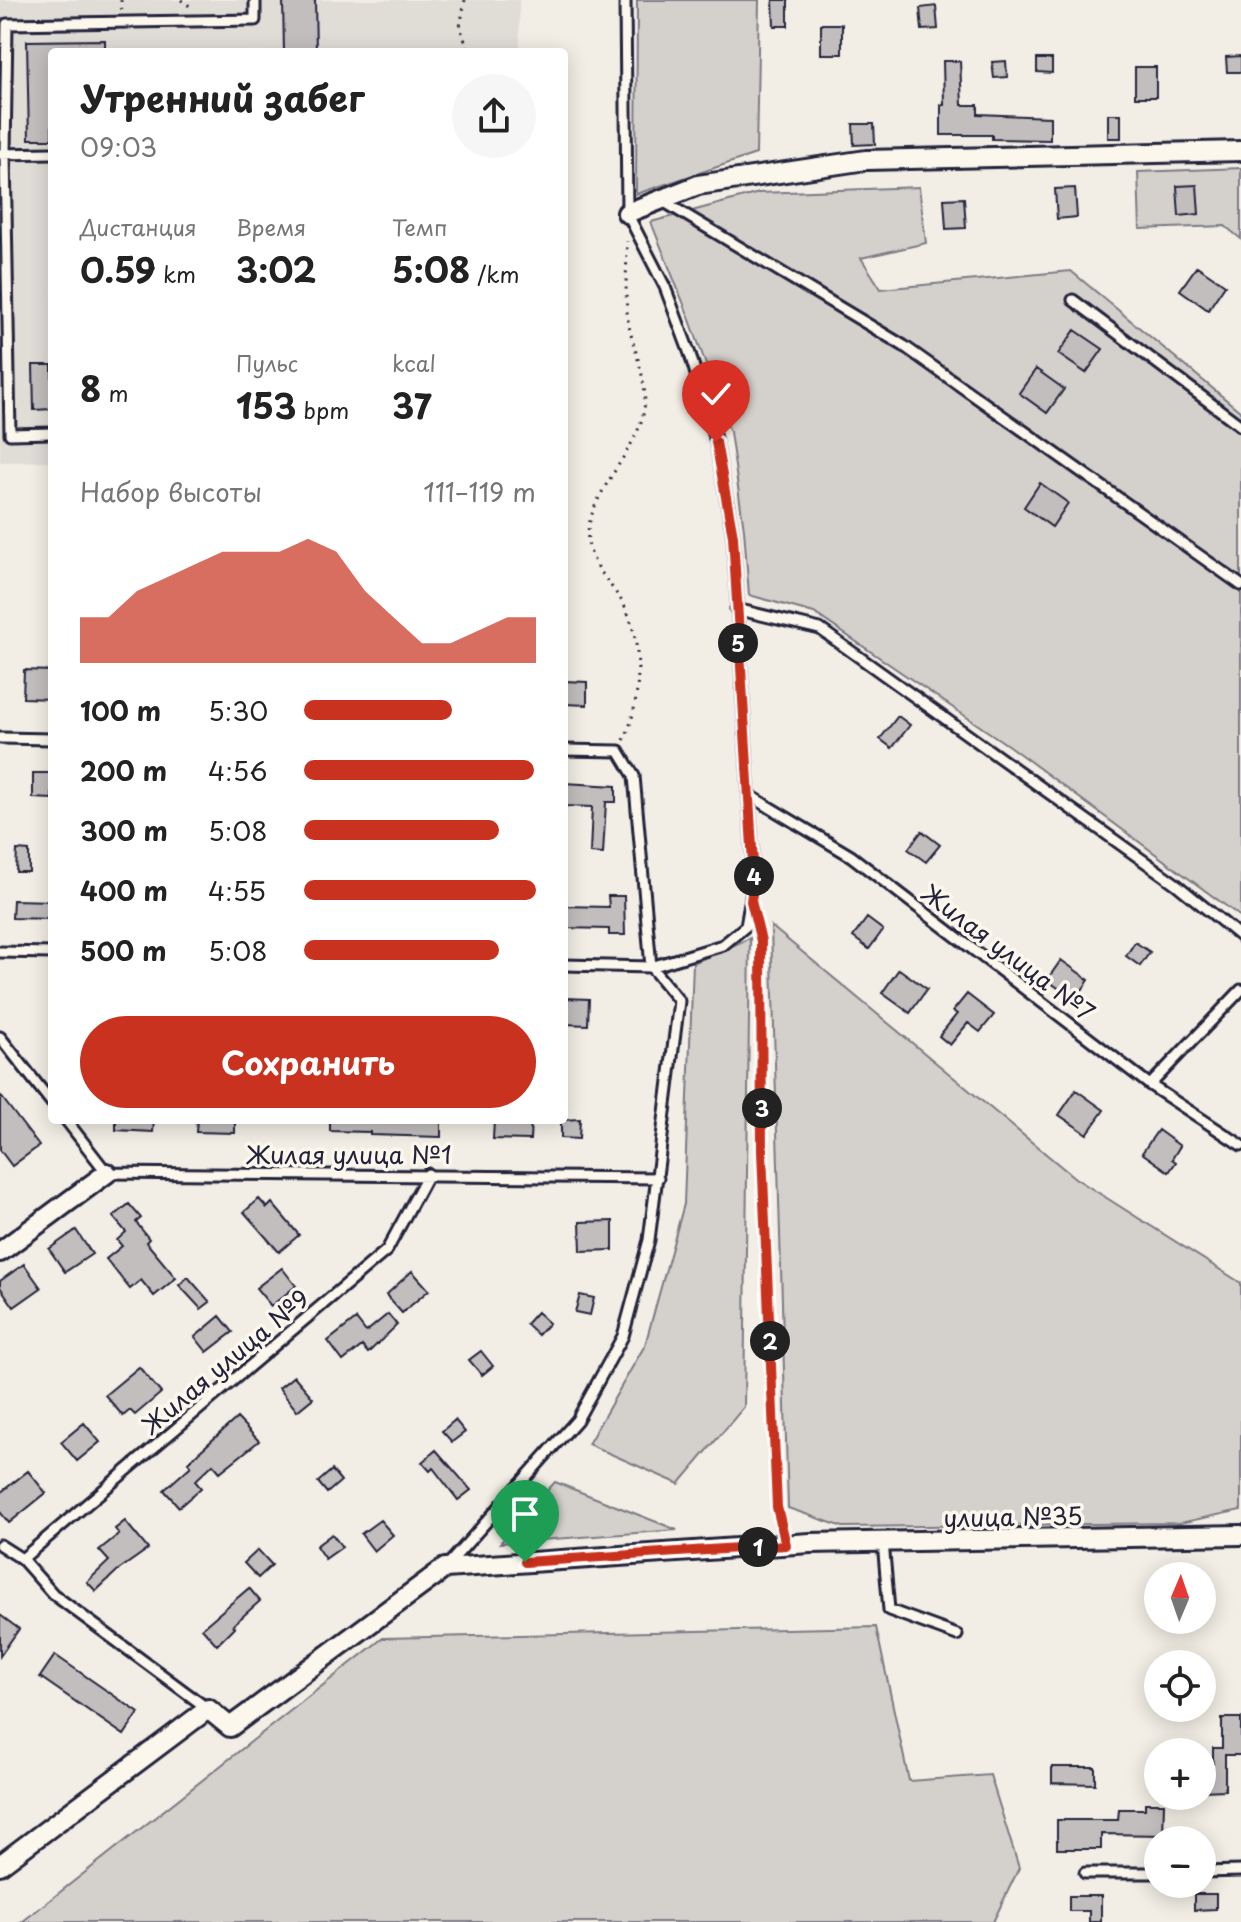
<!DOCTYPE html>
<html lang="ru">
<meta charset="utf-8">
<style>
body{margin:0;font-family:"Playpen Sans",sans-serif;background:#f6f6f6;color:#222;height:100vh;display:flex;flex-direction:column;font-size:30px;white-space:nowrap}
*{box-sizing:border-box;margin:0}
p{font-size:26px;color:#767676}
.icon{flex:none;width:44px;height:44px;fill:none;stroke:currentColor;stroke-width:2;stroke-linecap:round;stroke-linejoin:round}
.map{position:relative;flex:1;overflow:hidden}
.panel{position:absolute;left:48px;top:48px;width:520px;height:1076px;display:flex;flex-direction:column;background:#fff;border-radius:8px;box-shadow:0 4px 20px #0003}
.panel>*{flex:none}
.needle{width:52px;rotate:2deg}
.controls{position:absolute;left:1144px;top:1562px;display:grid;gap:16px}
.controls a{display:grid;place-items:center;width:72px;height:72px;border-radius:50%;background:#fff;box-shadow:0 4px 20px #0003;font-size:40px}
.pin{position:absolute;display:grid;place-items:center;width:68px;height:68px;color:#fff;margin:-82px -34px;border-radius:50% 50% 50% 0;rotate:-45deg;box-shadow:0 0 8px #0007}
.pin .icon{rotate:45deg}
.km{position:absolute;width:40px;height:40px;margin:-20px;border-radius:50%;background:#222;color:#fff;font-size:22px;line-height:40px;text-align:center}
.round{display:grid;place-items:center;flex:none;width:84px;height:84px;border-radius:42px;background:#f6f6f6}
.summary{display:flex;align-items:center;justify-content:space-between;height:136px;padding:0 32px}
h1{font-size:36px;font-weight:700;line-height:60px}
.figures{display:grid;grid-template-columns:repeat(3,1fr);gap:12px;height:136px;padding:8px 32px}
.figures div{display:grid;align-content:center}
.figures b{font-size:34px;font-weight:700}
.figures small{font-size:22px;font-weight:400}
.figures p{font-size:22px}
.chart{height:224px;padding:16px 32px}
.chart p{display:flex;justify-content:space-between}
.chart svg{width:100%;height:144px;margin-top:8px;fill:#c8321e;opacity:.7}
.button{display:flex;gap:16px;margin-top:auto;padding:16px 32px}
.button a{flex:1;height:92px;border-radius:48px;background:#c8321e;color:#fff;font-size:32px;font-weight:700;line-height:92px;text-align:center}
ul{padding:0 32px;list-style:none;font-size:26px}
li{display:grid;grid-template-columns:128px 96px 1fr;align-items:center;height:60px}
li i{height:20px;border-radius:10px;background:#c8321e}
.map>svg:first-child{display:block}
.built{fill:#e0dcd6}
.green{fill:#d4d1cc;stroke:#7b7a84;stroke-width:2}
.building{fill:#c2bebe;stroke:#22223b;stroke-width:2}
.lines{fill:none;stroke-linecap:round;stroke-linejoin:round}
.lane-casing{stroke:#22223b;stroke-width:15}
.street-casing{stroke:#22223b;stroke-width:24}
.path{stroke:#22223b;stroke-width:3;stroke-dasharray:2 6;stroke-linecap:butt}
.lane{stroke:#fbf7ec;stroke-width:9}
.street{stroke:#fbf7ec;stroke-width:18}
.route-casing{stroke:#fff;stroke-width:16}
.route{stroke:#c8321e;stroke-width:10}
.labels{text-anchor:middle;dominant-baseline:central;stroke-width:7;stroke-linejoin:round;paint-order:stroke}
.street-label{font-size:24px;fill:#22223b;stroke:#fbf7ec}
</style>
<div class="map">
<svg width="1241" height="1922" viewBox="0 0 1241 1922">
<rect width="100%" height="100%" fill="#f2eee5"/>
<filter id="ink" filterUnits="userSpaceOnUse"><feTurbulence type="fractalNoise" baseFrequency=".0125" numOctaves="2"/><feDisplacementMap in="SourceGraphic" scale="16" xChannelSelector="R" yChannelSelector="G"/><feConvolveMatrix kernelMatrix="1 2 1 2 8 2 1 2 1" color-interpolation-filters="sRGB"/></filter>
<g filter="url(#ink)">
<!-- built -->
<path class="built" d="M0,0H519L520,52H52V461L0,462Z"/>
<!-- green -->
<path class="green" d="M637,0H759L756,154L636,194Z
M1241,168V239L1225,226L1140,229L1138,172Z
M919,187L926,243L861,258L881,289L1071,271L1241,412V917L1009,746L814,613L749,595L744,529L730,432L689,317L651,222L759,193Z
M771,926L1075,1178L1241,1283V1510L1180,1523L843,1527L788,1508Z
M750,938L744,1407L679,1484L588,1444L645,1345L684,1204L693,963Z
M555,1482L677,1530L500,1543Z
M876,1627L909,1781L990,1775L1019,1868L993,1922H22L383,1638Z"/>
<!-- building -->
<path class="building" d="M283,0H315L316,52H284Z
M773,0H788V26H774Z
M936,6L938,29L922,30L920,8Z
M821,24H842V54H821Z
M105,40V52H52V139H29L27,41Z
M1241,56V72H1227L1226,57Z
M1037,59H1052V73L1037,72Z
M943,61H960L962,105H978V114L1050,117V140L992,139V135H941V105H944Z
M1006,61L1007,77L994,78L992,62Z
M1135,67H1156V97H1135Z
M1108,114H1121V138H1108Z
M853,124H874L875,144L854,145Z
M1197,185L1199,214L1179,216L1177,186Z
M1075,188L1077,217L1057,219L1055,189Z
M964,198L966,228L946,229L944,199Z
M1197,266L1225,285L1208,310L1180,290Z
M1075,330L1103,349L1086,373L1058,354Z
M33,365H52V409L34,410Z
M1036,369L1064,389L1047,413L1019,393Z
M1040,483L1068,503L1052,527L1024,507Z
M24,670L52,671V699L23,698Z
M564,681L587,682V705L564,704Z
M898,716L910,725L892,748L880,739Z
M33,773H52V799L33,798Z
M564,783L616,786V802H606L603,854L590,853L592,807L564,806Z
M922,831L940,845L926,862L908,849Z
M17,850L29,851V872H16Z
M608,896H624L625,935H609V929L564,928V906L609,907Z
M13,900L52,901V919L12,918Z
M867,918L883,930L869,949L853,937Z
M1135,942L1150,952L1140,966L1126,956Z
M1061,960L1089,980L1075,1000L1047,980Z
M899,969L927,989L910,1013L882,993Z
M967,994L994,1015L980,1032L968,1023L950,1045L939,1036L957,1014L953,1011Z
M565,998L589,999L588,1025L564,1024Z
M1076,1090L1104,1110L1087,1134L1059,1115Z
M0,1095L39,1146L12,1166L0,1150Z
M580,1119L579,1139L561,1138V1120Z
M116,1120H154L153,1132L116,1130Z
M197,1120H235V1133L196,1132Z
M330,1120H441V1137L370,1135V1132L330,1131Z
M494,1120H531L530,1140L493,1139Z
M1158,1130L1180,1146L1172,1159L1176,1162L1169,1172L1142,1153Z
M259,1199L267,1208L272,1203L299,1235L279,1252L244,1212Z
M129,1204L141,1218L136,1222L149,1239L146,1242L176,1278L154,1296L141,1280L130,1289L106,1259L122,1246L117,1240L126,1232L113,1217Z
M613,1221V1250L581,1251L580,1222Z
M76,1230L92,1254L65,1272L49,1249Z
M24,1264L41,1288L14,1307L0,1287V1281Z
M282,1268L296,1286L271,1306L256,1288Z
M412,1271L429,1290L402,1313L386,1295Z
M188,1277L210,1302L201,1309L179,1285Z
M580,1295L594,1298L590,1315L575,1312Z
M537,1312L549,1323L538,1335L526,1324Z
M388,1314L397,1325L368,1353L362,1346L343,1361L328,1341L356,1319L366,1332Z
M220,1316L233,1332L207,1352L195,1337Z
M481,1351L493,1366L482,1375L469,1360Z
M139,1367L161,1393L135,1415L130,1410L123,1416L105,1395Z
M294,1376L313,1398L297,1411L279,1388Z
M237,1418L259,1441L220,1472L213,1464L195,1481L201,1488L179,1507L164,1490L191,1466L188,1462Z
M455,1420L465,1432L452,1442L442,1431Z
M84,1423L100,1442L77,1461L61,1442Z
M436,1450L471,1490L458,1500L433,1468L430,1471L422,1462Z
M332,1470L341,1481L327,1493L318,1482Z
M28,1471L46,1493L9,1523L0,1512V1493Z
M380,1520L393,1535L374,1551L361,1534Z
M125,1521L148,1549L117,1571L96,1591L87,1582L109,1561L99,1550L119,1534L115,1529Z
M332,1534L342,1547L325,1559L316,1546Z
M258,1550L272,1565L258,1578L244,1563Z
M249,1588L260,1601L233,1625L235,1627L217,1645L202,1628Z
M0,1615L19,1629L0,1656Z
M55,1655L139,1713L124,1735L40,1677Z
M1222,1718H1241V1755H1225V1790L1202,1791V1765L1213,1764V1748H1222Z
M1052,1767H1095V1784L1052,1783Z
M1145,1803H1164L1163,1835L1101,1834V1849H1057V1820H1118L1119,1809H1145Z
M1194,1894H1216V1909L1194,1910Z
M1069,1896H1101V1922H1089V1911H1069Z"/>
<g class="lines">
<defs>
<path id="lane" d="M0,154L52,153
M661,200L904,346L1241,585
M1073,300L1241,426
M52,433L10,434L5,154L7,24L255,20V0
M736,609L820,629L1176,884L1241,937
M0,738L52,739
M564,750L619,751L634,776L651,967
M749,795L851,856L1150,1085L1241,1145
M0,952L52,953
M564,965L651,967L723,945L746,926L754,880L733,536L716,442L690,354L665,287L627,213L625,0
M0,1037L52,1103
M1150,1085L1241,990
M66,1120L107,1173L658,1178
M883,1542L889,1610L957,1635
M0,1545L22,1559L53,1594L208,1709
M22,1559L387,1250L428,1174
M446,1567L577,1420L623,1336L649,1240L679,1001L651,967
M1202,1872L1241,1871
M1085,1873H1158"/>
<path id="street" d="M627,213L698,185L866,160L1241,151
M0,1252L107,1173
M0,1865L208,1709L230,1727L445,1568L810,1543L1241,1535"/>
</defs>
<!-- lane casing -->
<use href="#lane" class="lane-casing"/>
<!-- street casing -->
<use href="#street" class="street-casing"/>
<!-- path -->
<path class="path" d="M121,0L122,12
M181,0L194,9
M465,0L460,27L469,52
M624,740C642,703 644,636 621,600C609,582 591,563 588,542C584,499 633,457 643,415C650,386 635,354 629,326C624,299 627,269 627,241
M758,928L761,941L762,1152L777,1507L783,1531"/>
<!-- lane -->
<use href="#lane" class="lane"/>
<!-- street -->
<use href="#street" class="street"/>
</g>
</g>
<g class="lines" filter="url(#ink)">
<defs>
<path id="route" d="M525,1562L786,1545L777,1507L762,1152L761,941L751,901L754,880L733,536L716,442"/>
</defs>
<!-- route casing -->
<use href="#route" class="route-casing"/>
<!-- route -->
<use href="#route" class="route"/>
</g>
<g class="labels">
<!-- street labels -->
<g class="street-label">
<text transform="translate(1009 952) rotate(37)">Жилая улица №7</text>
<text x="349" y="1154">Жилая улица №1</text>
<text transform="translate(225 1361) rotate(-40)">Жилая улица №9</text>
<text transform="translate(1013 1516) rotate(-1)">улица №35</text>
</g>
</g>
</svg>
<div class="controls">
<a><svg class="needle" viewBox="-14 -14 28 28"><path d="M0-13l5 13h-10z" fill="#e53935"/><path d="M0 13l5-13h-10z" fill="#767676"/></svg></a>
<a><svg class="icon" aria-label="locate" viewBox="0 0 24 24"><circle cx="12" cy="12" r="6"/><path d="M12 2v4M12 18v4M2 12h4M18 12h4"/></svg></a>
<a>+</a>
<a>−</a>
</div>
<div class="pin" style="left:525px;top:1562px;background:#1e9e55"><svg class="icon" aria-label="arrive" viewBox="0 0 24 24"><path d="M6 21V4h12l-3 4 3 4H6"/></svg></div>
<div class="pin" style="left:716px;top:442px;background:#d93025"><svg class="icon" aria-label="check" viewBox="0 0 24 24"><path d="M5 12l5 5 9-10"/></svg></div>
<b class="km" style="left:758px;top:1547px">1</b>
<b class="km" style="left:770px;top:1341px">2</b>
<b class="km" style="left:762px;top:1108px">3</b>
<b class="km" style="left:754px;top:876px">4</b>
<b class="km" style="left:738px;top:643px">5</b>
<section class="panel">
<div class="summary"><div><h1>Утренний забег</h1><p>09:03</p></div><a class="round"><svg class="icon" aria-label="share" viewBox="0 0 24 24"><path d="M12 15V3M7 8l5-5 5 5M5 13v7h14v-7"/></svg></a></div>
<div class="figures">
<div><p>Дистанция</p><b>0.59<small> km</small></b></div>
<div><p>Время</p><b>3:02</b></div>
<div><p>Темп</p><b>5:08<small> /km</small></b></div>
</div>
<div class="figures">
<div><b>8<small> m</small></b></div>
<div><p>Пульс</p><b>153<small> bpm</small></b></div>
<div><p>kcal</p><b>37</b></div>
</div>
<div class="chart"><p><span>Набор высоты</span>111–119 m</p>
<svg viewBox="0 0 160 44" preserveAspectRatio="none"><path d="M0 44V30L10 30L20 22L30 18L40 14L50 10L60 10L70 10L80 6L90 10L100 22L110 30L120 38L130 38L140 34L150 30L160 30V44z"/></svg>
</div>
<ul>
<li><b>100 m</b>5:30<i style="width:64%"></i></li>
<li><b>200 m</b>4:56<i style="width:99%"></i></li>
<li><b>300 m</b>5:08<i style="width:84%"></i></li>
<li><b>400 m</b>4:55<i style="width:100%"></i></li>
<li><b>500 m</b>5:08<i style="width:84%"></i></li>
</ul>
<div class="button"><a>Сохранить</a></div>
</section>
</div>
